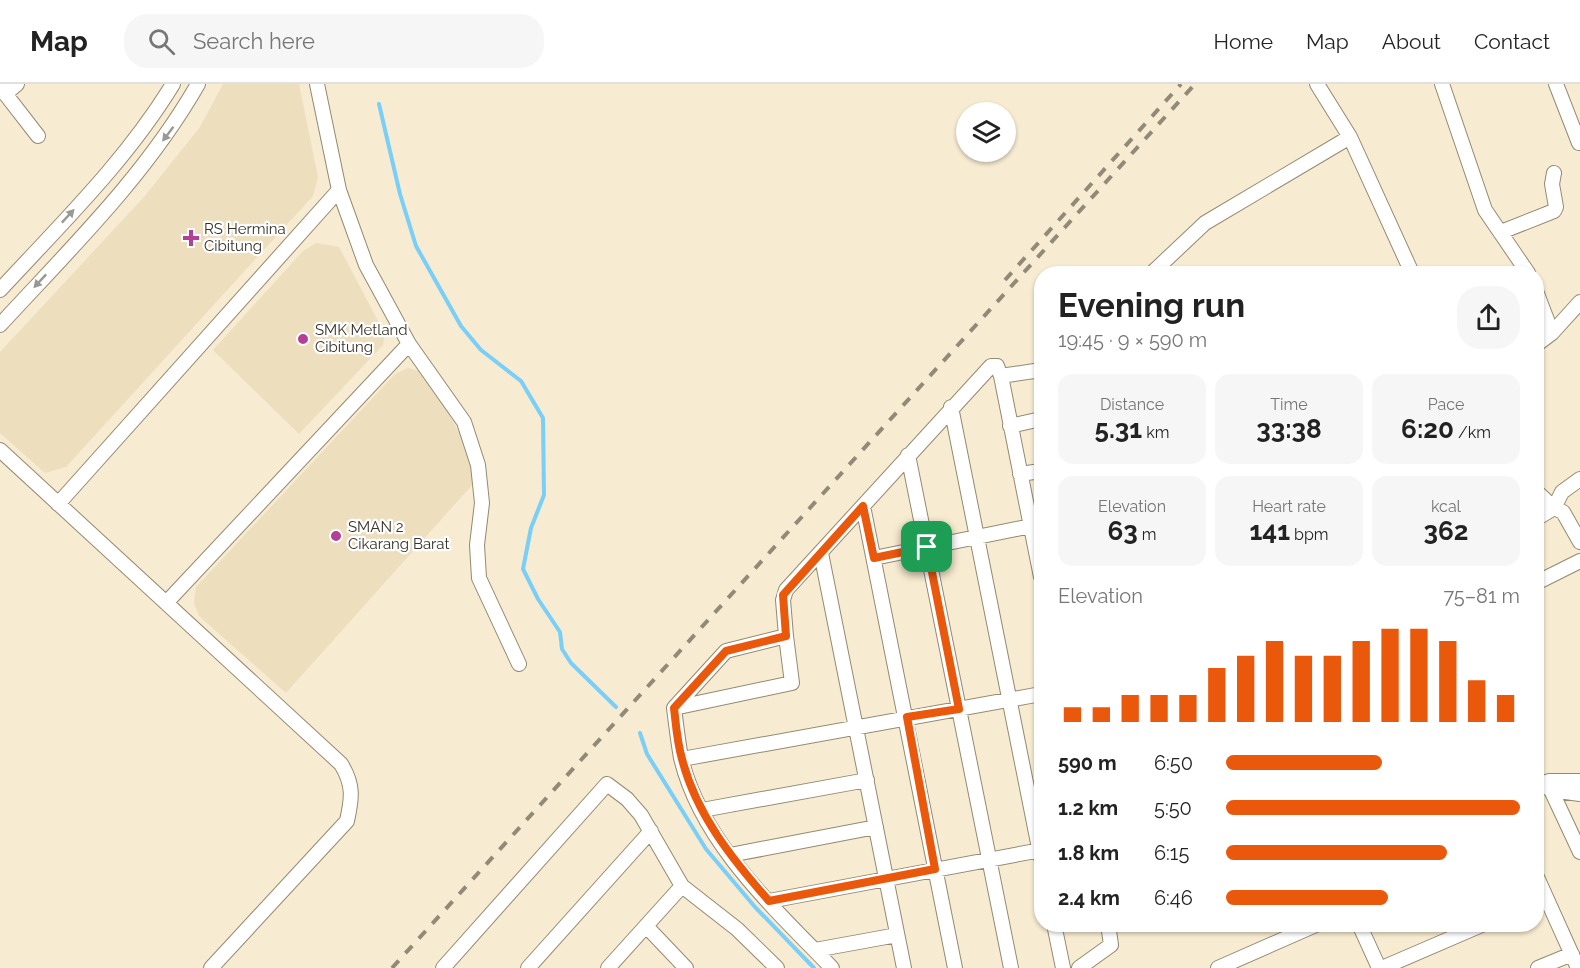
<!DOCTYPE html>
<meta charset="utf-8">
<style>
body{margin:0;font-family:Raleway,sans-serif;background:#f6f6f6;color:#222;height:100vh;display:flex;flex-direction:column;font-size:22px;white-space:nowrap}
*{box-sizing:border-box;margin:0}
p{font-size:20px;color:#767676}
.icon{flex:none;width:33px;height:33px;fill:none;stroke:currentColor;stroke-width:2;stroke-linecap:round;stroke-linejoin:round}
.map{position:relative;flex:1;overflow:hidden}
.drawer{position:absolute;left:1034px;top:182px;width:510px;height:666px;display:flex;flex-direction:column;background:#fff;border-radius:24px;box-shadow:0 2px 4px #0004}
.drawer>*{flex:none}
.fabs{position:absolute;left:956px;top:18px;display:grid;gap:12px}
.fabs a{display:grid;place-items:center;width:60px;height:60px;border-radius:50%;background:#fff;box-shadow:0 2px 4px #0004;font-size:30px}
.pin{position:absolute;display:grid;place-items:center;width:51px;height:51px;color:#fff;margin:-26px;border-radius:12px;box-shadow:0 3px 9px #0006}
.round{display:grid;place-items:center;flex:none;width:63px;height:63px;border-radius:24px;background:#f6f6f6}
.summary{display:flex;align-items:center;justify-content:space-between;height:102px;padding:0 24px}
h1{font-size:33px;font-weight:700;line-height:45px}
.stats{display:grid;grid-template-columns:repeat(3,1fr);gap:9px;height:102px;padding:6px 24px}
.stats div{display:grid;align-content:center;border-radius:15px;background:#f6f6f6;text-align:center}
.stats b{font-size:26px;font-weight:700}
.stats small{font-size:16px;font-weight:400}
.stats p{font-size:16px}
.chart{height:168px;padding:12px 24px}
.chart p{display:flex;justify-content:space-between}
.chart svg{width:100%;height:108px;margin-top:6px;stroke:#ea580c;stroke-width:6}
ul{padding:0 24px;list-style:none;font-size:20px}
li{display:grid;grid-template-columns:96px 72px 1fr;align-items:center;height:45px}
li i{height:15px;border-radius:8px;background:#ea580c}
header{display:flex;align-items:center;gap:36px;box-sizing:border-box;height:84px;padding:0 30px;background:#fff;border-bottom:2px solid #e0e0e0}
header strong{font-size:28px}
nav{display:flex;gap:33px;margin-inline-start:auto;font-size:21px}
.search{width:420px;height:54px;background:#f6f6f6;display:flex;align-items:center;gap:15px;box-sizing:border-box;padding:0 21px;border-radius:24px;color:#767676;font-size:22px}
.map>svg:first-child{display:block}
.built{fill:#eddebe}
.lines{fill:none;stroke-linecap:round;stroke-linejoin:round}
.stream{stroke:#79cff8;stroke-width:4}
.minor-casing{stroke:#948971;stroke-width:16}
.minor{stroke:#fff;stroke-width:14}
.rail{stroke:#928a78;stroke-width:4;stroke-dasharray:10 10;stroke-linecap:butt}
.oneway{fill:#9b9894}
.route-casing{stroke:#fff;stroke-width:12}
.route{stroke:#ea580c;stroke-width:8}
.poi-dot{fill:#b43f97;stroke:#fff;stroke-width:2}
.labels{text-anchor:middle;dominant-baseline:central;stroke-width:4.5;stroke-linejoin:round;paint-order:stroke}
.poi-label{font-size:15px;fill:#373228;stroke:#fff;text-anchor:start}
</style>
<header>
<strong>Map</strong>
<div class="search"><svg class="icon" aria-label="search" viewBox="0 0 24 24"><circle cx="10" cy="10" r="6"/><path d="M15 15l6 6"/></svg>Search here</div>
<nav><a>Home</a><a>Map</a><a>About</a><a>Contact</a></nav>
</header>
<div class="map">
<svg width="1580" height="884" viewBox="0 0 1580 884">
<rect width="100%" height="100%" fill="#f7ebd1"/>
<!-- built -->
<path class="built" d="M223,0H299L318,93L313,112L66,383L45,389L0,349V268L144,113L200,43Z
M316,159L339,163L385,250L383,261L299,350L213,266L303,167Z
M408,284L419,287L438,311L460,350L473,391V400L286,609L199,532L194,519L196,503L395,290Z"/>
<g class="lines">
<!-- stream -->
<path class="stream" d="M379,20L400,110L416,162L461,242L481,266L521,297L543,334L544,411L531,444L523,485L538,515L560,548L562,565L571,579L616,623
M640,649L647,670L706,765L755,823L814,884"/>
<defs>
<path id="minor" d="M317,0L339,106L366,181L409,260L464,338L478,381L482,419L477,461L479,494L519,580
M1317,0L1350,53L1412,189
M1442,0L1485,126L1528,189
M1556,0L1579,59
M0,3L38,52
M5,10L17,0
M1501,148L1554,127L1556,123L1552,100L1554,89
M1152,189L1205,139L1350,53
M0,206C61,140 126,77 173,0
M1536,207L1552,249
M0,241C71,164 146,91 198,0
M1536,261L1552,249L1580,218
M1001,292L1041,286
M951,323L1041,774
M1010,342L1041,335
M0,366L341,680C354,701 352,714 347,737L211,884
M908,371L1011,884
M1020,390L1041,387
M1536,407L1554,424L1562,408L1580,395
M58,420L339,106
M863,422L955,884
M1536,435L1554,424L1563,428L1580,458
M821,469L904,884
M874,474L1041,440
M1536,499L1580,477
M166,519L409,260
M674,624L792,599L786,552
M682,675L1041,610
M1549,697L1551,706L1580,768
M1536,702L1549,697H1580
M1544,702L1551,706L1580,710
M702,726L867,696
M730,771L876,743
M1536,791L1578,884
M769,817L1041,766
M1054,840L1063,884
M1359,840L1379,884
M646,842L686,884
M815,866L897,851
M443,884L607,700L627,715L641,731L682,802L737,845L777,884
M528,884L651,747
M608,884L682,802
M832,884C774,824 701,758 681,674C678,657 676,640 674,624L726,567L786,552L783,516L786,506L991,282H997L1001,292L1041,493
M1079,884L1111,861L1108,840
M1218,884L1318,840
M1382,884L1484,840
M1538,884L1572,870"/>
</defs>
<!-- minor casing -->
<use href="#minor" class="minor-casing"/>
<!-- minor -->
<use href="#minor" class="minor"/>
<!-- rail -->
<path class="rail" d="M1005,196L1181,0
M392,884L1195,0"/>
</g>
<!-- one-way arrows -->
<defs><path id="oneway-solid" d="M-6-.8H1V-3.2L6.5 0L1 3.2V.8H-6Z" transform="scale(1.5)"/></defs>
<g class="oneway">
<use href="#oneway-solid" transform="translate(168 50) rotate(127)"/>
<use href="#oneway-solid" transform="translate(68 132) rotate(-47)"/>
<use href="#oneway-solid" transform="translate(40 197) rotate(133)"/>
</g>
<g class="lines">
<defs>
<path id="route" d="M863,422L874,474L927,463L959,625L907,633L935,785L769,817C732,775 696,730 682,675C677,658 676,641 674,624L726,567L786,552L783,511Z"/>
</defs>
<!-- route casing -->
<use href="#route" class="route-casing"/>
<!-- route -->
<use href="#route" class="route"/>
</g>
<!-- markers -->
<g class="poi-dot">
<path d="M188 145h6v6h6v6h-6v6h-6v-6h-6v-6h6z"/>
<circle cx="303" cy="255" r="6"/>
<circle cx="336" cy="452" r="6"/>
</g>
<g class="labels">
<!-- poi labels -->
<g class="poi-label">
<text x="204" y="145">RS Hermina<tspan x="204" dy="17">Cibitung</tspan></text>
<text x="315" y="246">SMK Metland<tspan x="315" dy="17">Cibitung</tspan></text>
<text x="348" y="443">SMAN 2<tspan x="348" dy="17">Cikarang Barat</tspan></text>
</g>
</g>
</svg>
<div class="fabs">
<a><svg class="icon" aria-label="layers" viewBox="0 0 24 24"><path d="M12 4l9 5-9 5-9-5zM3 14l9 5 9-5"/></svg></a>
</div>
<div class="pin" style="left:927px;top:463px;background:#1e9e55"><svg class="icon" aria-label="arrive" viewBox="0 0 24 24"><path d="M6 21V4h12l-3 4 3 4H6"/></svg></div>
<section class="drawer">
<div class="summary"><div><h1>Evening run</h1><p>19:45 · 9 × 590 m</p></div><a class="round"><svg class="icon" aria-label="share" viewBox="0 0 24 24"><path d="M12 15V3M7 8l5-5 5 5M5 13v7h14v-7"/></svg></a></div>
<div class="stats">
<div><p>Distance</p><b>5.31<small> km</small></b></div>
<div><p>Time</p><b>33:38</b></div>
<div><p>Pace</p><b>6:20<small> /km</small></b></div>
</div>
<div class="stats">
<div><p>Elevation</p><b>63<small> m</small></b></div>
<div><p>Heart rate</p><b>141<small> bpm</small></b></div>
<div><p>kcal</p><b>362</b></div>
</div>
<div class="chart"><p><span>Elevation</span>75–81 m</p>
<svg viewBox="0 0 160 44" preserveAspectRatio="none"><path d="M5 44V38M15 44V38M25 44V33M35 44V33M45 44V33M55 44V22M65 44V17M75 44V11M85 44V17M95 44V17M105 44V11M115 44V6M125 44V6M135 44V11M145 44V27M155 44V33"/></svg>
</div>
<ul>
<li><b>590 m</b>6:50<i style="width:53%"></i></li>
<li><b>1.2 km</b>5:50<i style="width:100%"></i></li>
<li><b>1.8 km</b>6:15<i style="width:75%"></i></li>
<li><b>2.4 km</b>6:46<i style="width:55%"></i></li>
</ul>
</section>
</div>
